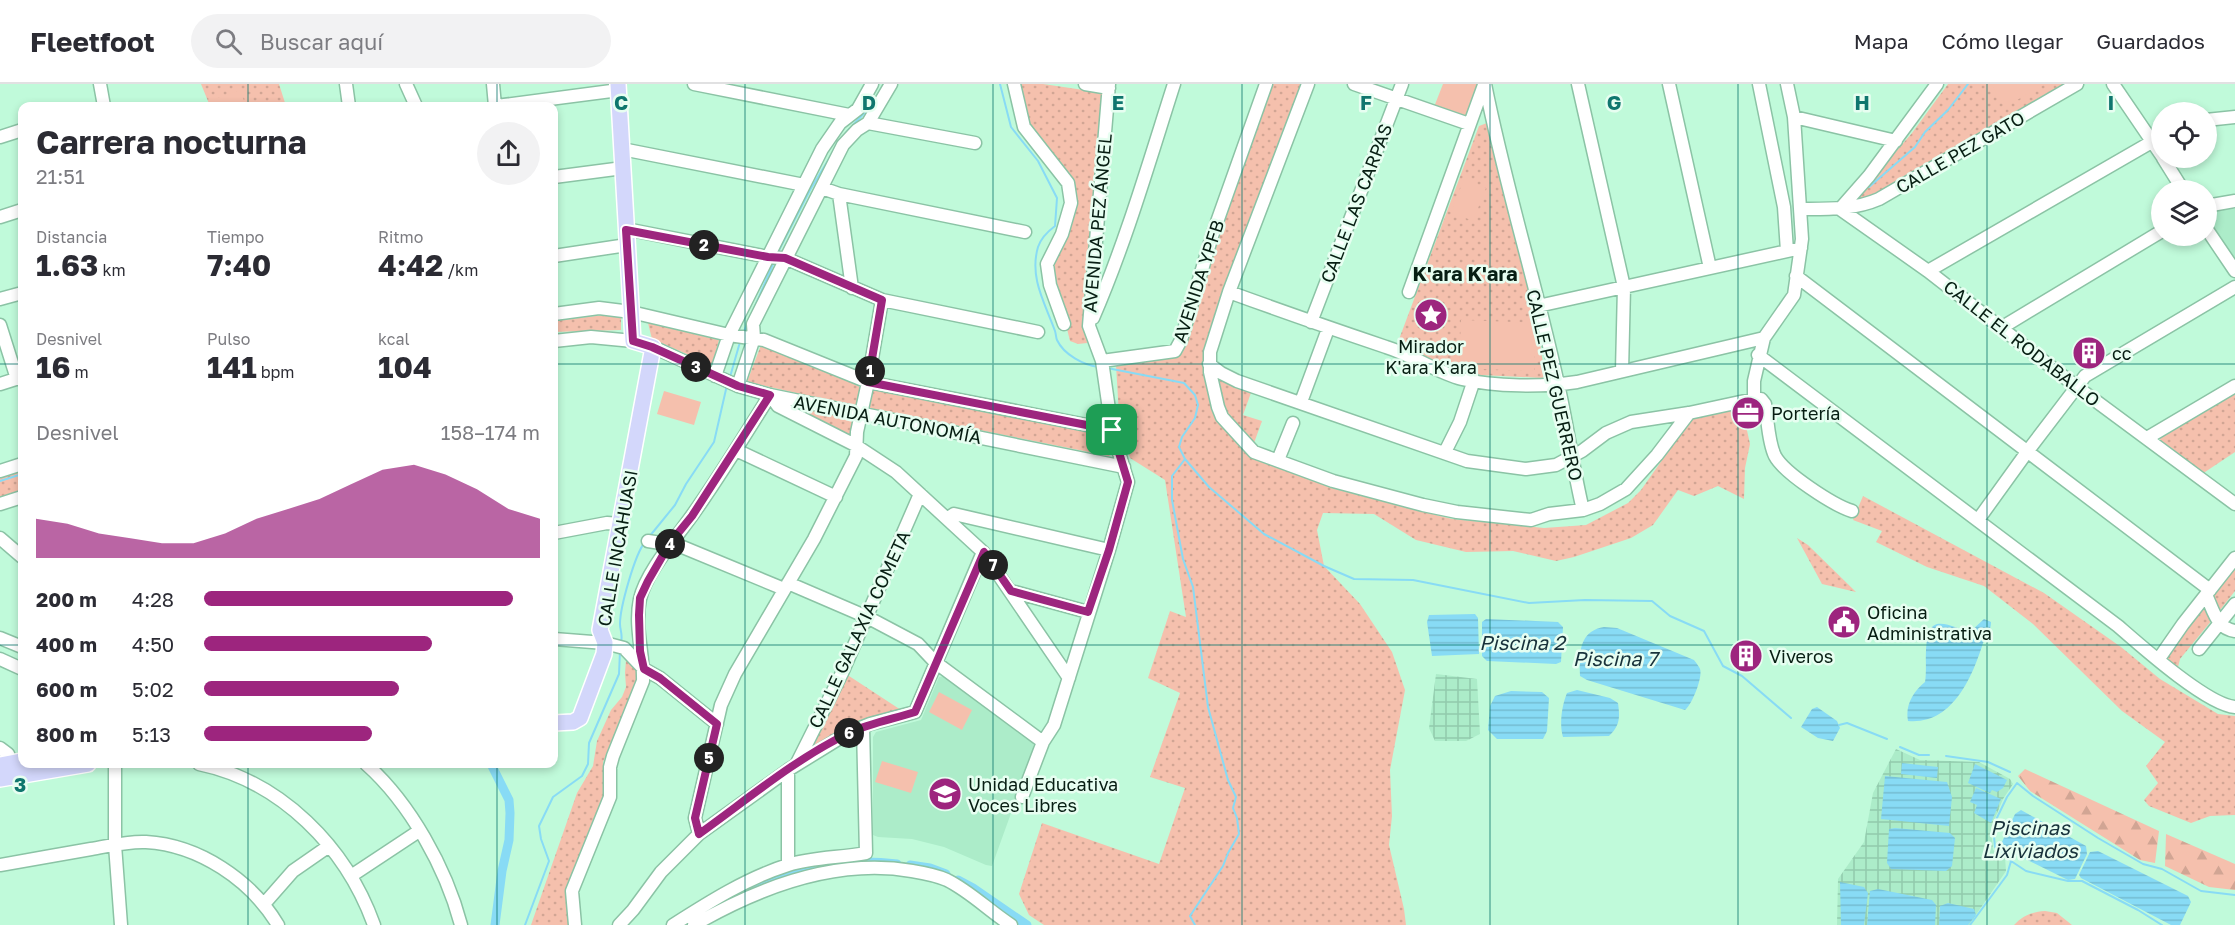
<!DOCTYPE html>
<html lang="es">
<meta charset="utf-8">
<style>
body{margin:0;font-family:"Golos Text",sans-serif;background:#f2f2f3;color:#2b2b33;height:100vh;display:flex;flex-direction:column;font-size:22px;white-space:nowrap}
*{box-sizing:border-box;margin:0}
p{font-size:20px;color:#7c7c81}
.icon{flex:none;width:33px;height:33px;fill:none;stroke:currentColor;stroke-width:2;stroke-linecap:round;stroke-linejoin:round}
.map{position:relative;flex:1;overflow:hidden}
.drawer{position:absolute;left:18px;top:18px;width:540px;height:666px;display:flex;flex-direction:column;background:#fff;border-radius:12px;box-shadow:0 3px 9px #0003}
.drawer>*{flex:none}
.buttons{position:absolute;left:2151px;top:18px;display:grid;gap:12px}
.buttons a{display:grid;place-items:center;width:66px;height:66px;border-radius:50%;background:#fff;box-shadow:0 3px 9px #0003;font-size:30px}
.pin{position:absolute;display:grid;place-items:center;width:51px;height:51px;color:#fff;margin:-26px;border-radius:12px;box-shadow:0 3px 9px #0006}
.km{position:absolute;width:30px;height:30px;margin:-15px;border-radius:50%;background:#222;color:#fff;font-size:16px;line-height:30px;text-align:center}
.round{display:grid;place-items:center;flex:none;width:63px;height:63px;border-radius:32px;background:#f2f2f3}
.summary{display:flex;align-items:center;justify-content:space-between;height:102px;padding:0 18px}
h1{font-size:33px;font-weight:700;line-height:45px}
.metrics{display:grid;grid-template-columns:repeat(3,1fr);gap:9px;height:102px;padding:6px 18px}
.metrics div{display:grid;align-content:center}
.metrics b{font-size:30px;font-weight:700}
.metrics small{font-size:16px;font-weight:400}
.metrics p{font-size:16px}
.chart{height:168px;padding:12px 18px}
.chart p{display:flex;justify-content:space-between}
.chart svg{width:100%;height:108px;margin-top:6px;fill:#9d257e;opacity:.7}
ul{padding:0 18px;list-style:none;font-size:20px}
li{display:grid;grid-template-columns:96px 72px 1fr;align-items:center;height:45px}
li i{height:15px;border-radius:8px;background:#9d257e}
header{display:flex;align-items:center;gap:36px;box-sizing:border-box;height:84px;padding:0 30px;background:#fff;border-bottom:2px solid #e1e1e2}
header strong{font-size:28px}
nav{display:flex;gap:33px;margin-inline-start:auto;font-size:21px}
.search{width:420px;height:54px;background:#f2f2f3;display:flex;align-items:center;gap:15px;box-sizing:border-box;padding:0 21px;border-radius:33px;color:#7c7c81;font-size:22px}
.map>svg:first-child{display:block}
.built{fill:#acecc9}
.industrial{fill:url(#industrial-grid)}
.grass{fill:url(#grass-dots)}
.forest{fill:url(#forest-firs)}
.garden{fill:#f5c0ad}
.water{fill:url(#water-rules)}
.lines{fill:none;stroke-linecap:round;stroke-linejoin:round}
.stream{stroke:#88dbf5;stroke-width:2}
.canal{stroke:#88dbf5;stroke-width:9}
.minor-casing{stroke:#8bc3a5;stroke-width:15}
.major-casing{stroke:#fff;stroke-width:18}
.minor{stroke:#fff;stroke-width:12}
.major{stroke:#d3d7fb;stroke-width:15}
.route-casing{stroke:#fff;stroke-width:12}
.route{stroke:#9d257e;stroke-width:8}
.grid{fill:none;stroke:#0f766e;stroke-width:1.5;stroke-opacity:0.55}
.labels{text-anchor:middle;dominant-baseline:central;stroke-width:5;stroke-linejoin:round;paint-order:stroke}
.street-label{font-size:18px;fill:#071e13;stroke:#e7fef1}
.poi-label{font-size:18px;fill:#071e13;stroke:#e7fef1;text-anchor:start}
.neighbourhood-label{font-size:20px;font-weight:bold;fill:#071e13;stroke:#e7fef1}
.water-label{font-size:20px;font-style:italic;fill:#18323b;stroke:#e7fef1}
.grid-label{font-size:20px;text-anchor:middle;font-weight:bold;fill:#0f766e;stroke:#e7fef1;stroke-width:5;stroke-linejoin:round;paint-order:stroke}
</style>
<header>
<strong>Fleetfoot</strong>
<div class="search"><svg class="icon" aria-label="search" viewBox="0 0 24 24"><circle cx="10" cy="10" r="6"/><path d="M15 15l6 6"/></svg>Buscar aquí</div>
<nav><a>Mapa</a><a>Cómo llegar</a><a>Guardados</a></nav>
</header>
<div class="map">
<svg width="2235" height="841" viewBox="0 0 2235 841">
<defs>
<pattern id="industrial-grid" width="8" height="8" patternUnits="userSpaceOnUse" patternTransform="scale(1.5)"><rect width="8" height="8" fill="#acecc9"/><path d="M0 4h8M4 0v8" fill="none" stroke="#92caac"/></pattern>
<pattern id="grass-dots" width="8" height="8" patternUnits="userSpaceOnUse" patternTransform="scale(1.5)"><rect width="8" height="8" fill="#f5c0ad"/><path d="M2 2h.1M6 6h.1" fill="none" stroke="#d1a594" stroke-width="1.8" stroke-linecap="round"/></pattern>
<pattern id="forest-firs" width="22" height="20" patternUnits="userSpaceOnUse" patternTransform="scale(1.5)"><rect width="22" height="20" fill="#f5c0ad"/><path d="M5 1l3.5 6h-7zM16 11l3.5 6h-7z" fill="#d1a594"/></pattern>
<pattern id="water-rules" width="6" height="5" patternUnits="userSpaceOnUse" patternTransform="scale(1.5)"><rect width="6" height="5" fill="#88dbf5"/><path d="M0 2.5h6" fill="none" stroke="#74bcd1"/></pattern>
</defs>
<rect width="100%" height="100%" fill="#c0fada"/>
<!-- built -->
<path class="built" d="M2223,125H2235V180L2207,138V128Z
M945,592L1034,657L1033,668L992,782L986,781L944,763L912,755L878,753L873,751V653L876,648L921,636L939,593Z"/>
<!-- industrial -->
<path class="industrial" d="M1436,590L1477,595L1480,650L1466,657H1435L1429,644Z
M1896,665L1920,676L1979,678L2010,695L2013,700L2003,715L1991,744L1993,766L2005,773L2006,787L1969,841H1837L1838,795L1864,758L1873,709Z"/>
<!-- grass -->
<path class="grass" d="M201,0H279L286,22H210Z
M1018,0H1043L1104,9L1085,239L1087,259L1078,260L1070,257L1051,180L1075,119L1027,42Z
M1273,0H1303L1236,172L1205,267L1203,283L1207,297L1217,287L1252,306L1243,331L1262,337L1250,370L1331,404L1452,435L1544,444L1586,441L1628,419L1641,406L1691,335L1742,324L1750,360L1745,384L1744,415L1718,402L1694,412L1678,406L1653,441L1631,454L1574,473L1556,477L1513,467L1466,468L1416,456L1374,430L1323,429L1317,446L1324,482L1360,520L1392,568L1405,606L1390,686L1392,732L1389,761L1404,825L1406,841H1044L1029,831L1019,810L1042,739L1159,780L1185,704L1150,693L1180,609L1148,594L1170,527L1186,533L1165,396L1130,374L1119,331L1116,281L1167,275L1182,269L1216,155Z
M1948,0H2066L1879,111L1855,115L1912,49Z
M1487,39L1490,44L1538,246L1545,292L1542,294L1481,291L1427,274L1398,258L1479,42Z
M604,231L621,234V246L554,248V237Z
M648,239L719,256L712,281L652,255Z
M761,261L807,277L862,304L859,317L854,322L747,298Z
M872,305L1111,352L1115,364L1109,372L869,324Z
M2235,307V368L2202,390L2162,361L2160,355L2161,351Z
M782,319L854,335L850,355Z
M22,387V407L0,414V394Z
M1863,412L2044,509L2121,563L2160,595L2218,630L2235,632V731L2210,732L2191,739L2149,722L2144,716L2158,699L2146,682L2165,658L2122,627L2033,540L1984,502L1927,483L1876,458L1882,447L1853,436Z
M1797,454L1808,461L1856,508L1822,500Z
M2235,482V507L2220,526L2212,510Z
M2205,520L2212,536L2180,575L2178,583L2165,574Z
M626,576L636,584L638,592L635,605L603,678L605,711L566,806L570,841H531L577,709L593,682L597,657L611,626L622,613L626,603L625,589Z
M846,590L901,626L874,632L856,639L810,664Z
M2045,827L2057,829L2072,841H2014C2023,831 2032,828 2045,827Z"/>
<!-- forest -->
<path class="forest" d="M2025,685L2159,747L2155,779L2140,776L2030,707L2018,692Z
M2166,750L2235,780V806L2209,803L2165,782Z"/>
<!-- garden -->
<path class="garden" d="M1443,0H1478L1466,34L1434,23Z
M1991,0H2045L2005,23Z
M240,6L246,22H211L209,17Z
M1464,95L1486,104L1473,137L1451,128Z
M1461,236L1536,239L1534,287L1459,284Z
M664,307L701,318L694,341L657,330Z
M939,608L972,626L962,646L929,628Z
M882,677L918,688L911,709L875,698Z"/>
<!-- water -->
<path class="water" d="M1475,530L1478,534L1479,570L1432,572L1427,538L1429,531Z
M1486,535L1558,538L1563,543L1561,578L1556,580L1487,577L1482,572V538Z
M1984,535L1991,538C1991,547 1986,551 1983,559C1972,594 1952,641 1908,637C1905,621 1913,608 1925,598C1928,584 1921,544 1937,540C1947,538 1961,546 1970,548Z
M1604,543L1617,544L1694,576C1695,577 1700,584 1700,585C1703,593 1692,621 1685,626L1587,596L1580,592C1579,569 1579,547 1604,543Z
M1577,606L1610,614L1618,619C1620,634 1620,641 1609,652L1563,653C1559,640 1562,621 1567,609Z
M1511,607L1542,608L1549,614L1547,647L1543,655H1497L1488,646L1490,622L1495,612Z
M1817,623L1837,637L1840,644L1833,657L1818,654L1801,643L1812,625Z
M1902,679L1938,683L1937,694L1901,690Z
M1975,680L2007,696L2003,704L1997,708L1992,706L1990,709L1968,699Z
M1885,692L1947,698L1952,713L1949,742L1881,735Z
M1976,704L2001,715L1991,739L1974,729L1977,721L1970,718Z
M2021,726L2086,762L2087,770L2075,795L2068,796L2007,766L2002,758L2015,730Z
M1895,744L1950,749L1955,754L1952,782L1946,787L1891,785L1887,779L1889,745Z
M2098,767L2188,812L2191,818L2180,841H2171L2081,794L2079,791L2090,768Z
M1840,798L1864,803L1868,809L1864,841H1841Z
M1878,805L1932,816L1936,821L1935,841H1867L1870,807Z
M1948,819L1974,825L1976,831L1968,841H1939L1940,822Z"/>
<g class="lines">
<!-- stream -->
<path class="stream" d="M1000,0L1011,43L1038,77L1057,114L1055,142C1047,148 1041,154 1038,163C1029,194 1045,219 1055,247C1056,250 1056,254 1057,256C1064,271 1084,281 1098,283
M853,41L872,21
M841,55L849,45
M1869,103L1915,63L1925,48L1948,26L1968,0
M777,170L810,106L832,70
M743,250L774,178
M1107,284L1184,299L1195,311L1198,321L1195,334L1182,353L1179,363L1185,375L1209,403L1264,450L1324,482L1354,495L1413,496L1529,519L1585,516L1652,517L1670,532L1704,547L1723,582L1742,592L1791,634
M730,293L740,258
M1185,375L1172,392V416L1183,475L1193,503L1208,623L1228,696L1236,713L1233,724L1237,734L1239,750L1228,769L1223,782L1190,832L1195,841
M0,397L22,390
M649,453L675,421L686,400L714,358L727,301
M621,558C623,551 620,546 620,540C620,523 635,470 645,458
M1839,641L1847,639L1887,655
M1900,663L1919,671H1929
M1946,672L1988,678L2010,688
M2011,777L2026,787L2068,797H2082L2138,826L2162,841
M525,841L549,777L541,755L539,742L553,713L582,692L588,680L589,659L619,590L620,567
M1970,841L2007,791L2011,777L1995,763L1993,742L2007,713L2017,699L2033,712L2098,754L2143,780L2162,785L2201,807L2235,811"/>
<!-- canal -->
<path class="canal" d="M491,680L509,716L510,729L509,756L502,787L495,841
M15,684L43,680
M910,781L930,784L946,790
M958,796L973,804L1027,841
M715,821C776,791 827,771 897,780"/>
<defs>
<path id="minor" d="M100,0L104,22
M346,0L349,22
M406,0L416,22
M493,0L495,22
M694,0L849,31
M1014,0L1024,43L1068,99L1071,119L1062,150L1047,180L1050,201L1064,240
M1085,0L1109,4
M1308,0L1229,208L1210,268V288L1218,323L1222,333L1254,368L1333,397L1423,421L1457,428L1531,436L1549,430L1583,426L1600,420L1626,405L1657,371L1689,329
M1354,0L1469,40
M1485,0C1506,106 1539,209 1561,314C1569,352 1574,389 1583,426
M1578,0L1624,203L1622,287
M1669,0L1710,184
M1759,0L1784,123L1787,167
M2113,0L2162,72
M496,22L619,6
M1794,33L1896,57
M2206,36L2235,33
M868,39L975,59
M0,53L22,46
M622,65L804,101
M2163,74L2183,106
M554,93L623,84
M822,104L839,110L1025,148
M839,110L852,204
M2206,122L2235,117
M1800,125C1827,125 1854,126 1879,115L2077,0
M1840,125L1928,187L2077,303L2235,420
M1840,125L1869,92L1937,0
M0,133L22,126
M2206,144L2235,187
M626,145L768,173L785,174L882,216L1038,248
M554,172L627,161
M1928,187L2162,52
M1796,192L2210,506
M1229,208C1281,227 1333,245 1386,263C1412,271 1436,288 1462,295C1495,303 1544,303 1577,298L1764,254
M1409,208L1484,1
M0,215L22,209
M1538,222L1801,164
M554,230L599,224L631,228L729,251L764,256L868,298L1112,346
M1093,234C1126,158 1149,78 1174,0
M1311,238L1402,0
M0,241L17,295
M2001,244L2162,147
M554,257L591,253L633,257
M653,263L738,302L770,311L1124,383
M1758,271L2118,542C2141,562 2207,621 2235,623
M1102,277L1175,267L1181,256L1212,152L1266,0
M1209,280L1221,289L1237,297L1467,377L1526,385L1556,381L1582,367L1606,349L1631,338L1689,329L1754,315H1761L1765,320C1768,336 1768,358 1775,372C1784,389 1833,421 1852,427
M715,292L729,251L822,65L840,39L858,25L872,0
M0,300L22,293
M738,302L754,254L753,240L843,61L857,46L868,39L891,0
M1754,315V297L1764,254L1794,211L1802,155L1794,33L1787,0
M1301,318L1328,245
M2147,354L2235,302
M736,366L836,413
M1445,368L1460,338L1474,296
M1278,376L1293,339
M0,387L22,380
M0,420L22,413
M948,434L954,430L1109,466
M1978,436L2027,368L2085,292L2235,203
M554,449L607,439L621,440
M0,454L22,473
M648,457L680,462L784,505
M788,499L867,533L918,560L935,578L1043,658
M1011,507L1088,528
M2206,511C2214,527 2216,544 2235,547
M0,554L22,563
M554,555L605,559L624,564L644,585L660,594L717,640
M2199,565L2235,520
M0,575L22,585
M2158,576L2183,540L2235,474
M0,664L8,670L14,685
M797,679L842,589L920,410
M115,680V761L121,841
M199,680C281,697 346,763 374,841
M366,680C410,719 446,784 461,841
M788,686V781
M1022,713L1043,658L1054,641L1109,466L1128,398L1112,346L1102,277L1089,242L1109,0
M699,750L695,734L721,621L735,590L814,455L856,372L857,348L868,298L882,216
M0,781C30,776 61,770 91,765C109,762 128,757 146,758C199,761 251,796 278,841
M351,792L419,747
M264,820L293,787L329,762
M575,841L572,807L610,713V683L613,672L643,597C644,570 634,543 640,515C646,488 677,453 693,430C720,392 745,351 770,311L778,322L855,361L896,388L983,468L1069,594
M619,841L633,826L661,788L699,750L788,686L848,649L870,640L915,628L983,468
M673,841C709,818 747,794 788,781C813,773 840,774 866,769L863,643
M694,841C758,804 837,774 912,787C924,789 936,791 947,796C971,808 989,827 1011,841"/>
<path id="major" d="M554,639L573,638L580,634L604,570L605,559L600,546L653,263L633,257L618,0
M0,681L22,677
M0,695L88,680"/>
</defs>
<!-- minor casing -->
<use href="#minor" class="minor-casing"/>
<!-- major casing -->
<use href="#major" class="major-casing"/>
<!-- minor -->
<use href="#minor" class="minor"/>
<!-- major -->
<use href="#major" class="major"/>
</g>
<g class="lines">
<defs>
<path id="route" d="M626,146L768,173L785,174L882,216L868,298L1112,346L1128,398L1109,466L1088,528L1011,507L984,468L915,628C893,635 870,639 849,649C795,675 748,715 699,750L695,734L717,640L660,594L644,585L640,567L639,531L640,514L648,497L670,459L692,432L770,311L738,302L652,263L633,257Z"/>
</defs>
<!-- route casing -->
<use href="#route" class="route-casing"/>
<!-- route -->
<use href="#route" class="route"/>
</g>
<!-- grid -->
<path class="grid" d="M248,0V22M497,0V22M745,0V841M993,0V841M1242,0V841M1490,0V841M1738,0V841M1987,0V841M0,280H22M554,280H2235M0,561H22M554,561H2235M248,680V841M497,680V841"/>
<!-- icons -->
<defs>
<symbol id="sight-disc" viewBox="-11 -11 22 22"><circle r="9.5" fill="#9d257e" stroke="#e7fef1"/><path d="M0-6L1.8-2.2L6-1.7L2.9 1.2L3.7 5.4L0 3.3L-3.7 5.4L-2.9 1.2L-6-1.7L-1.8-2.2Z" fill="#fff"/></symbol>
<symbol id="building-disc" viewBox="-11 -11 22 22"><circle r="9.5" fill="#9d257e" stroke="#e7fef1"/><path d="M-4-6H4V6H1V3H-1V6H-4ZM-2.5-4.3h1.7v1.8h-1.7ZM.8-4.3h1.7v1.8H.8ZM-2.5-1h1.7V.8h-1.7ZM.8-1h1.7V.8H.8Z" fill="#fff"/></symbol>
<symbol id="office-disc" viewBox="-11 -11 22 22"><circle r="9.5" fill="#9d257e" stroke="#e7fef1"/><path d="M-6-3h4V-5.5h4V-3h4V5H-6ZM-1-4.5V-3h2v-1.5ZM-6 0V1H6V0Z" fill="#fff"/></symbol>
<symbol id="civic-disc" viewBox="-11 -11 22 22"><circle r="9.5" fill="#9d257e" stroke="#e7fef1"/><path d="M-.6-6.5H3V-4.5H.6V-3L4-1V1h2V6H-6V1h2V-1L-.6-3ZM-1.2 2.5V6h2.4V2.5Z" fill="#fff"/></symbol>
<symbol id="school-disc" viewBox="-11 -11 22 22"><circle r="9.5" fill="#9d257e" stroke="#e7fef1"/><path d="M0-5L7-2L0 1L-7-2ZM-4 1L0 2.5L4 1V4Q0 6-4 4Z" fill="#fff"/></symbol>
</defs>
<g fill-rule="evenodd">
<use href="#sight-disc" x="1412" y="212" width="38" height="38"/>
<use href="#building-disc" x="2070" y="250" width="38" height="38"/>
<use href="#office-disc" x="1729" y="310" width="38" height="38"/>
<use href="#civic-disc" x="1825" y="519" width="38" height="38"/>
<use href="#building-disc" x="1727" y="553" width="38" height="38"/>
<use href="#school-disc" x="926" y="691" width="38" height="38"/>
</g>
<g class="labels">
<!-- street labels -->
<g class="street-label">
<text transform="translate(1960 68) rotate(-30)">CALLE PEZ GATO</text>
<text transform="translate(1356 119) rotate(-69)">CALLE LAS CARPAS</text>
<text transform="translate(1097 139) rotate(-85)">AVENIDA PEZ ÁNGEL</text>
<text transform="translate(1198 197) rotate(-72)">AVENIDA YPFB</text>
<text transform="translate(2022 259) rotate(38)">CALLE EL RODABALLO</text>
<text transform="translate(1555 301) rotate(77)">CALLE PEZ GUERRERO</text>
<text transform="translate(888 335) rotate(11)">AVENIDA AUTONOMÍA</text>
<text transform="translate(617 464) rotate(-80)">CALLE INCAHUASI</text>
<text transform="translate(859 545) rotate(-65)">CALLE GALAXIA COMETA</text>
</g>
<!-- poi labels -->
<g class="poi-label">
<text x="1431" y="262" text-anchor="middle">Mirador<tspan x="1431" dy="21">K'ara K'ara</tspan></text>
<text x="2112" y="269">cc</text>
<text x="1771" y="329">Portería</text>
<text x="1867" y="528">Oficina<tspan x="1867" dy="21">Administrativa</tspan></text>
<text x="1769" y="572">Viveros</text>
<text x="968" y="700">Unidad Educativa<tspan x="968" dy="21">Voces Libres</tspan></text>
</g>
<!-- neighbourhood labels -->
<g class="neighbourhood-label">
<text x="1465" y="189">K'ara K'ara</text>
</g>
<!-- water labels -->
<g class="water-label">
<text x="1522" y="558">Piscina 2</text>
<text x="1615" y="574">Piscina 7</text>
<text x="2030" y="743">Piscinas<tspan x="2030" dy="23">Lixiviados</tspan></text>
</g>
</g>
<g class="grid-label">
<text x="621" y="26">C</text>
<text x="869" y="26">D</text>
<text x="1118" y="26">E</text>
<text x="1366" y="26">F</text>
<text x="1614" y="26">G</text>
<text x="1862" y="26">H</text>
<text x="2111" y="26">I</text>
<text x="20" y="708">3</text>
</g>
</svg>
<div class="buttons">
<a><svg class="icon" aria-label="locate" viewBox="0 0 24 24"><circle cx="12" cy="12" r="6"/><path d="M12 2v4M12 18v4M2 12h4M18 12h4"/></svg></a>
<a><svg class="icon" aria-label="layers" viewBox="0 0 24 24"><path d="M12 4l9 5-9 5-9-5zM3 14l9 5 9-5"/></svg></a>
</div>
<div class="pin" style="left:1112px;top:346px;background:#1e9e55"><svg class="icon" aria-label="arrive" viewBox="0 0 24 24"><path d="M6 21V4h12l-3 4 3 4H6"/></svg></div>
<b class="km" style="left:870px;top:287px">1</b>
<b class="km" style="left:704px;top:161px">2</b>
<b class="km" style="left:696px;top:283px">3</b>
<b class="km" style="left:670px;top:460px">4</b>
<b class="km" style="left:709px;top:674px">5</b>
<b class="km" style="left:849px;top:649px">6</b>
<b class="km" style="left:993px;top:481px">7</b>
<section class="drawer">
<div class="summary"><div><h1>Carrera nocturna</h1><p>21:51</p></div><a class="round"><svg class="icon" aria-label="share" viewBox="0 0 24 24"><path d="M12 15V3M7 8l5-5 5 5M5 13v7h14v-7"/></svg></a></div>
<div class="metrics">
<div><p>Distancia</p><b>1.63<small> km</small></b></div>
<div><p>Tiempo</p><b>7:40</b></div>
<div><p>Ritmo</p><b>4:42<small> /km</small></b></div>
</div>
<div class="metrics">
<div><p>Desnivel</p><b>16<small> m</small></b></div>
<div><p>Pulso</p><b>141<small> bpm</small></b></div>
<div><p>kcal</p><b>104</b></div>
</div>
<div class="chart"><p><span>Desnivel</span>158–174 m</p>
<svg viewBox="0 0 160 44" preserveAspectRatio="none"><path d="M0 44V28L10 30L20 34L30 36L40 38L50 38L60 34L70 28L80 24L90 20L100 14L110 8L120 6L130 10L140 16L150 24L160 28V44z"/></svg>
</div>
<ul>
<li><b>200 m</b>4:28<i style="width:92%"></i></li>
<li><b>400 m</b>4:50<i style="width:68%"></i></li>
<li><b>600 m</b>5:02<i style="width:58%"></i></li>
<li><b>800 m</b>5:13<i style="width:50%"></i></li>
</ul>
</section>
</div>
